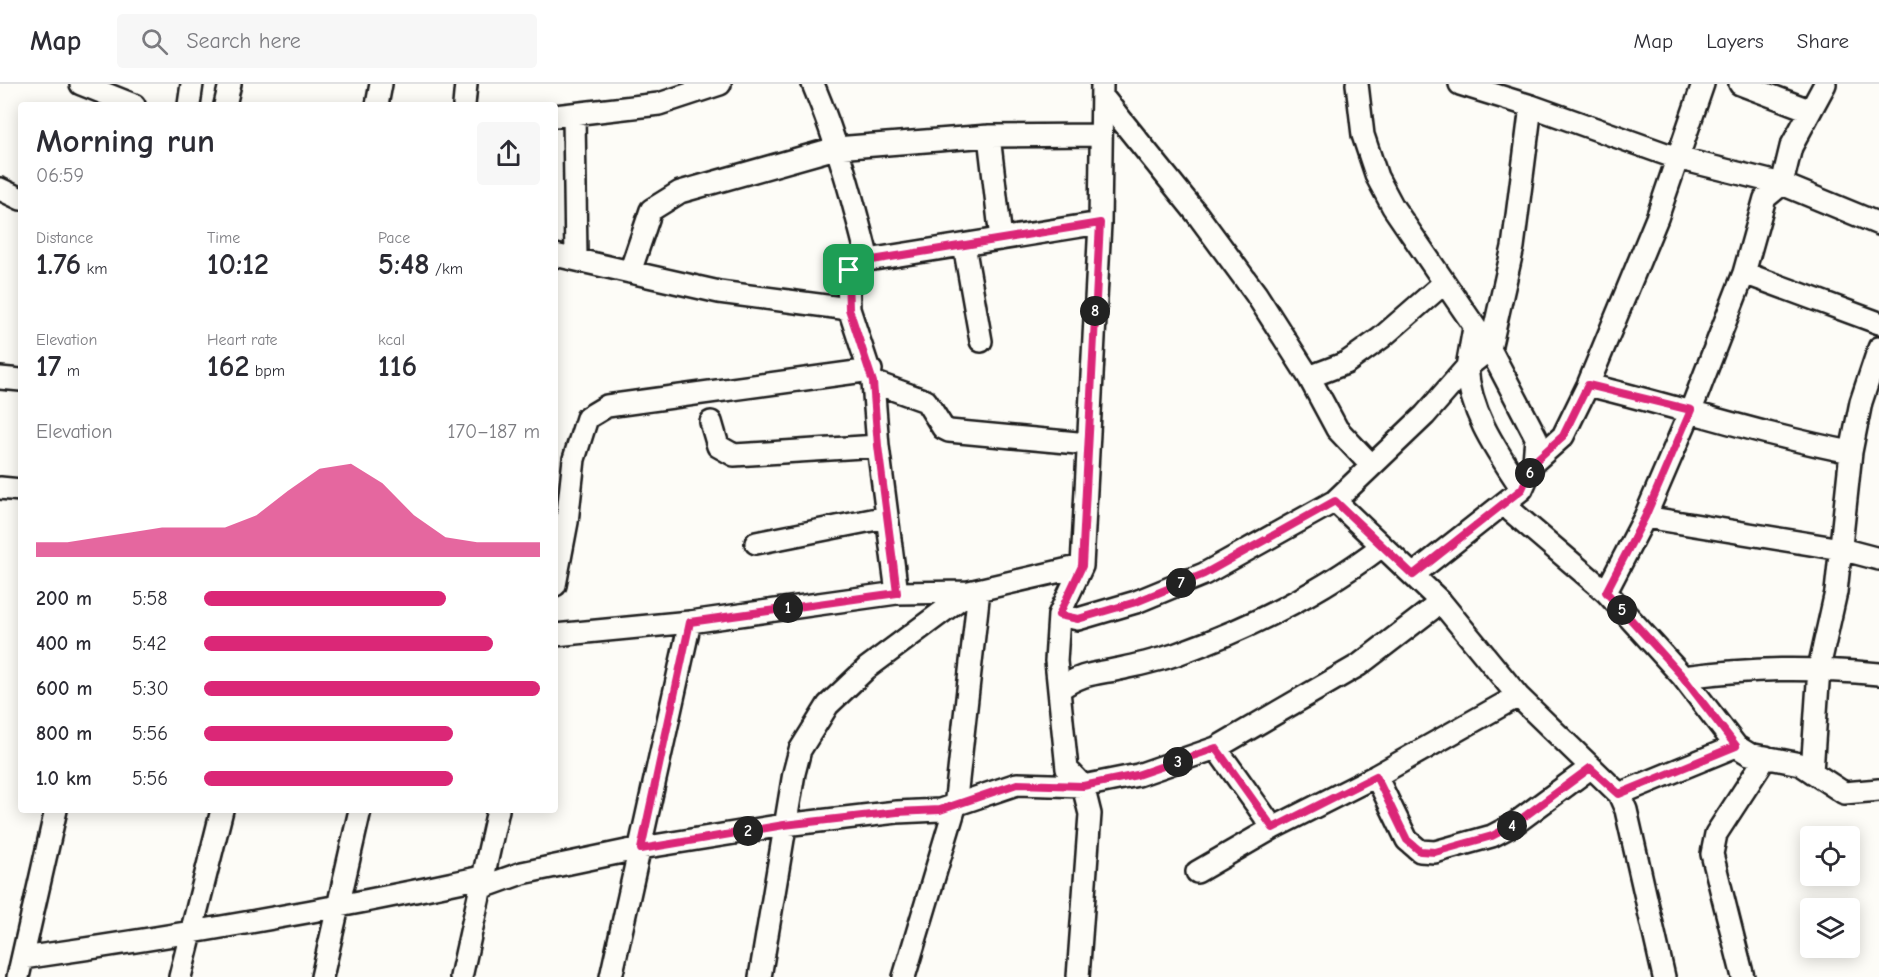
<!DOCTYPE html>
<meta charset="utf-8">
<style>
body{margin:0;font-family:"Comic Neue",sans-serif;background:#f7f7f7;color:#2b2b33;height:100vh;display:flex;flex-direction:column;font-size:22px;white-space:nowrap}
*{box-sizing:border-box;margin:0}
p{font-size:20px;color:#7c7c81}
.icon{flex:none;width:33px;height:33px;fill:none;stroke:currentColor;stroke-width:2;stroke-linecap:round;stroke-linejoin:round}
.map{position:relative;flex:1;overflow:hidden}
.details{position:absolute;left:18px;top:18px;width:540px;height:711px;display:flex;flex-direction:column;background:#fff;border-radius:6px;box-shadow:0 3px 15px #0003}
.details>*{flex:none}
.tools{position:absolute;left:1800px;top:742px;display:grid;gap:12px}
.tools a{display:grid;place-items:center;width:60px;height:60px;border-radius:6px;background:#fff;box-shadow:0 3px 15px #0003;font-size:30px}
.pin{position:absolute;display:grid;place-items:center;width:51px;height:51px;color:#fff;margin:-26px;border-radius:12px;box-shadow:0 3px 9px #0006}
.km{position:absolute;width:30px;height:30px;margin:-15px;border-radius:50%;background:#222;color:#fff;font-size:16px;line-height:30px;text-align:center}
.round{display:grid;place-items:center;flex:none;width:63px;height:63px;border-radius:6px;background:#f7f7f7}
.head{display:flex;align-items:center;justify-content:space-between;height:102px;padding:0 18px}
h1{font-size:33px;font-weight:600;line-height:45px}
.stats{display:grid;grid-template-columns:repeat(3,1fr);gap:9px;height:102px;padding:6px 18px}
.stats div{display:grid;align-content:center}
.stats b{font-size:30px;font-weight:600}
.stats small{font-size:16px;font-weight:400}
.stats p{font-size:16px}
.chart{height:168px;padding:12px 18px}
.chart p{display:flex;justify-content:space-between}
.chart svg{width:100%;height:108px;margin-top:6px;fill:#db2777;opacity:.7}
ul{padding:0 18px;list-style:none;font-size:20px}
li{display:grid;grid-template-columns:96px 72px 1fr;align-items:center;height:45px}
li i{height:15px;border-radius:8px;background:#db2777}
header{display:flex;align-items:center;gap:36px;box-sizing:border-box;height:84px;padding:0 30px;background:#fff;border-bottom:2px solid #e1e1e2}
header strong{font-size:28px}
nav{display:flex;gap:33px;margin-inline-start:auto;font-size:21px}
.search{width:420px;height:54px;background:#f7f7f7;display:flex;align-items:center;gap:15px;box-sizing:border-box;padding:0 21px;border-radius:6px;color:#7c7c81;font-size:22px}
.map>svg:first-child{display:block}
.lines{fill:none;stroke-linecap:round;stroke-linejoin:round}
.minor-casing{stroke:#1c1c1c;stroke-width:26}
.minor{stroke:#fdfcf7;stroke-width:21}
.route-casing{stroke:#fff;stroke-width:12}
.route{stroke:#db2777;stroke-width:8}
</style>
<header>
<strong>Map</strong>
<div class="search"><svg class="icon" aria-label="search" viewBox="0 0 24 24"><circle cx="10" cy="10" r="6"/><path d="M15 15l6 6"/></svg>Search here</div>
<nav><a>Map</a><a>Layers</a><a>Share</a></nav>
</header>
<div class="map">
<svg width="1879" height="893" viewBox="0 0 1879 893">
<rect width="100%" height="100%" fill="#fdfcf7"/>
<filter id="ink" filterUnits="userSpaceOnUse"><feTurbulence type="fractalNoise" baseFrequency=".0167" numOctaves="2"/><feDisplacementMap in="SourceGraphic" scale="12" xChannelSelector="R" yChannelSelector="G"/><feConvolveMatrix kernelMatrix="1 2 1 2 8 2 1 2 1" color-interpolation-filters="sRGB"/></filter>
<g filter="url(#ink)">
<g class="lines">
<defs>
<path id="minor" d="M81,0L134,21
M813,0C837,57 853,116 868,176
M1357,0L1363,51L1377,93L1393,123L1490,265L1536,353L1534,378L1522,405L1413,491
M1460,0L1531,22L1677,74L1782,100L1879,140
M1740,0L1809,26
M1102,12L1197,130L1256,210L1309,293L1337,345L1371,381
M189,21L192,0
M225,21L230,0
M377,21L381,0
M464,21L466,0
M555,32L659,20L720,0
M574,32L576,174
M989,52L1001,155
M0,105L21,115
M964,161L981,257
M555,171L719,208L849,225
M630,188L651,126L680,108L836,64L989,52L1100,51
M1744,189L1879,239
M1309,293L1346,279L1381,254L1444,199
M0,294L21,296
M873,298L926,317L943,344L949,347L1088,360
M1588,301C1676,322 1762,351 1851,368
M711,338L718,362L734,371L878,362
M1534,378L1563,352L1588,301L1657,134L1703,0
M0,404L21,406
M1522,405C1497,367 1470,330 1467,283L1490,265L1513,163L1531,22
M1335,417L1441,518L1518,612L1619,710L1626,726L1664,893
M1503,420L1606,508L1683,593L1736,662L1749,670L1800,680L1844,709L1879,706
M1645,433L1841,465L1879,475
M756,459L887,433
M555,501L567,438L574,375L587,334L607,322L871,286
M1606,508L1645,433L1691,326L1744,189L1765,114L1782,100L1791,63L1825,0
M897,509L878,362L873,298L849,225L848,190L853,179L868,176L1100,139
M1059,531L1078,535L1136,518L1204,490L1335,417L1425,331L1467,283L1474,244
M555,551L690,538L897,509L969,508
M1683,593C1753,584 1808,583 1879,590
M1060,605C1083,588 1098,590 1124,584C1141,580 1160,576 1177,570C1249,544 1322,508 1382,462
M1216,664L1273,744
M1812,688L1819,584L1836,508L1851,368L1861,318L1879,264
M1376,692L1407,756L1420,767L1435,768L1492,752L1513,741L1590,684
M1619,710L1736,662
M1197,788L1273,744L1376,692L1518,612
M480,804L522,789L641,764L784,741L897,728L940,726L1017,700L1083,702L1138,691L1216,664L1359,581L1441,518
M23,874C177,852 330,826 482,793
M18,893L56,726
M180,893L222,726
M322,893L360,726
M461,893L498,726
M611,893L690,538
M760,893L794,689L800,666L828,621L867,584L969,508L1082,482
M904,893L955,723L979,506
M1078,893L1090,730L1083,702L1067,685L1056,577L1059,531L1082,482L1100,139L1102,0
M1743,893L1712,770L1716,750L1766,673"/>
</defs>
<!-- minor casing -->
<use href="#minor" class="minor-casing"/>
<!-- minor -->
<use href="#minor" class="minor"/>
</g>
</g>
<g class="lines" filter="url(#ink)">
<defs>
<path id="route" d="M1100,139L1082,482L1059,531L1078,535L1136,518L1204,490L1335,417L1413,491L1522,405L1534,378L1563,352L1588,301L1691,326L1645,433L1606,508L1683,593L1736,662L1619,710L1590,684L1513,741L1492,752L1435,768L1420,767L1407,756L1376,692L1273,744L1216,664L1137,691L1083,702L1017,700L940,726L897,728L784,741L641,765L690,538L897,509L878,362L873,298L849,225L848,190L854,179Z"/>
</defs>
<!-- route casing -->
<use href="#route" class="route-casing"/>
<!-- route -->
<use href="#route" class="route"/>
</g>
</svg>
<div class="tools">
<a><svg class="icon" aria-label="locate" viewBox="0 0 24 24"><circle cx="12" cy="12" r="6"/><path d="M12 2v4M12 18v4M2 12h4M18 12h4"/></svg></a>
<a><svg class="icon" aria-label="layers" viewBox="0 0 24 24"><path d="M12 4l9 5-9 5-9-5zM3 14l9 5 9-5"/></svg></a>
</div>
<div class="pin" style="left:849px;top:186px;background:#1e9e55"><svg class="icon" aria-label="arrive" viewBox="0 0 24 24"><path d="M6 21V4h12l-3 4 3 4H6"/></svg></div>
<b class="km" style="left:788px;top:524px">1</b>
<b class="km" style="left:748px;top:747px">2</b>
<b class="km" style="left:1178px;top:678px">3</b>
<b class="km" style="left:1512px;top:742px">4</b>
<b class="km" style="left:1622px;top:526px">5</b>
<b class="km" style="left:1530px;top:389px">6</b>
<b class="km" style="left:1181px;top:499px">7</b>
<b class="km" style="left:1095px;top:227px">8</b>
<section class="details">
<div class="head"><div><h1>Morning run</h1><p>06:59</p></div><a class="round"><svg class="icon" aria-label="share" viewBox="0 0 24 24"><path d="M12 15V3M7 8l5-5 5 5M5 13v7h14v-7"/></svg></a></div>
<div class="stats">
<div><p>Distance</p><b>1.76<small> km</small></b></div>
<div><p>Time</p><b>10:12</b></div>
<div><p>Pace</p><b>5:48<small> /km</small></b></div>
</div>
<div class="stats">
<div><p>Elevation</p><b>17<small> m</small></b></div>
<div><p>Heart rate</p><b>162<small> bpm</small></b></div>
<div><p>kcal</p><b>116</b></div>
</div>
<div class="chart"><p><span>Elevation</span>170–187 m</p>
<svg viewBox="0 0 160 44" preserveAspectRatio="none"><path d="M0 44V38L10 38L20 36L30 34L40 32L50 32L60 32L70 27L80 17L90 8L100 6L110 14L120 27L130 36L140 38L150 38L160 38V44z"/></svg>
</div>
<ul>
<li><b>200 m</b>5:58<i style="width:72%"></i></li>
<li><b>400 m</b>5:42<i style="width:86%"></i></li>
<li><b>600 m</b>5:30<i style="width:100%"></i></li>
<li><b>800 m</b>5:56<i style="width:74%"></i></li>
<li><b>1.0 km</b>5:56<i style="width:74%"></i></li>
</ul>
</section>
</div>
